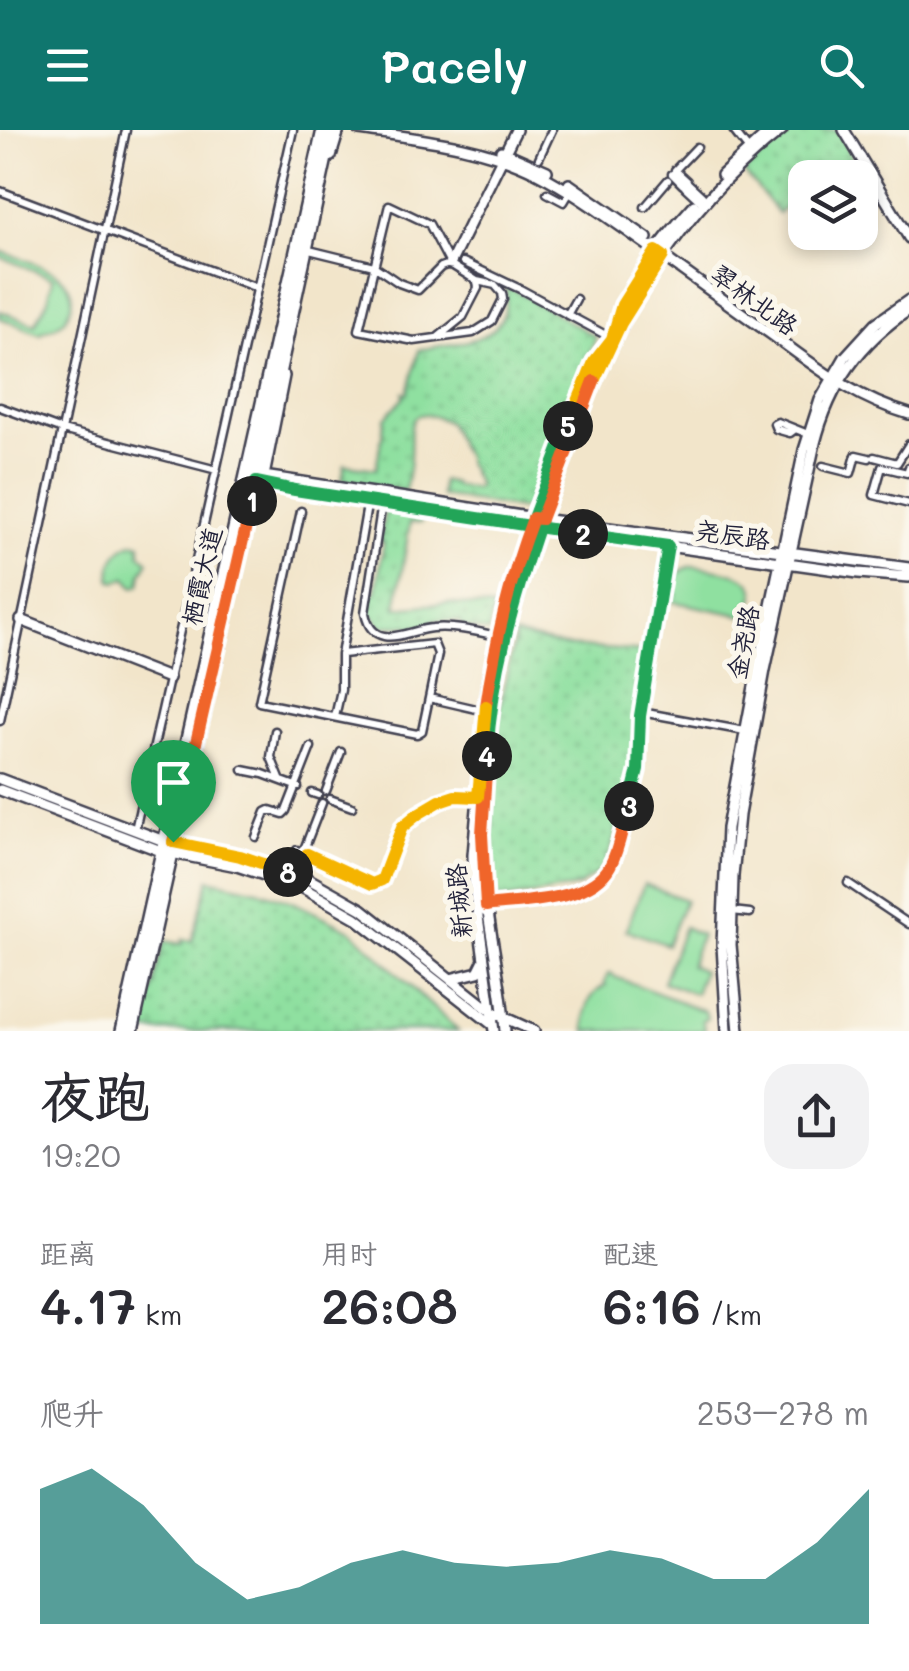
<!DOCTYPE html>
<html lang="zh">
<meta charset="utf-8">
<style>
body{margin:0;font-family:Mali,"LXGW WenKai TC",sans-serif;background:#f2f2f3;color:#2b2b33;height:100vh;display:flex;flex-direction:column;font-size:38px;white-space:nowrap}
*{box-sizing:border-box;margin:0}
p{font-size:32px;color:#7c7c81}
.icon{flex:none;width:55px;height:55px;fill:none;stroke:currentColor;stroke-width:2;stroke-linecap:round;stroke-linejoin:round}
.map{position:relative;height:901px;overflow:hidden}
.panel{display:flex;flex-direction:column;background:#fff;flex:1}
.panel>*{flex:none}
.fabs{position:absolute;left:788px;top:30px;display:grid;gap:20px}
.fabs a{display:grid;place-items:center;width:90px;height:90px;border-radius:20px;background:#fff;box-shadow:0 5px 15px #0003;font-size:50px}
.pin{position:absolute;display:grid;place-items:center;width:85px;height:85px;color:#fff;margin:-102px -42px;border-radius:50% 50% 50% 0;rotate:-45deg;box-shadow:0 0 10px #0007}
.pin .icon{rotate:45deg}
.km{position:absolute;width:50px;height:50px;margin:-25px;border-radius:50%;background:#222;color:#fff;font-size:28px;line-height:50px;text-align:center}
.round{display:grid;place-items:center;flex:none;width:105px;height:105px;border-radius:30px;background:#f2f2f3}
.overview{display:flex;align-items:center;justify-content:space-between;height:170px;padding:0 40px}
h1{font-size:55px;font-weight:600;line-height:75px}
.metrics{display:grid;grid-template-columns:repeat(3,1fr);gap:15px;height:170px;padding:10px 40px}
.metrics div{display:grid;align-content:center}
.metrics b{font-size:50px;font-weight:600}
.metrics small{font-size:28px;font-weight:400}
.metrics p{font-size:28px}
.chart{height:280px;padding:20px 40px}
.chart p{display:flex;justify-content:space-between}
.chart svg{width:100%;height:180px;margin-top:10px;fill:#0f766e;opacity:.7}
header{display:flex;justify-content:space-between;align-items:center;height:130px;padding:0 40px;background:#0f766e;color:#fff;font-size:45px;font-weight:600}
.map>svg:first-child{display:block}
.grass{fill:url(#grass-tufts);stroke:#58816e;stroke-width:2.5}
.park{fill:url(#park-dots);stroke:#58816e;stroke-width:2.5}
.pitch{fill:#8fe0a0;stroke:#58816e;stroke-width:2.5}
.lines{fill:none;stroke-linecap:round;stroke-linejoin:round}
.street-casing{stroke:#413f50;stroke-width:11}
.secondary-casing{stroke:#413f50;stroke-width:14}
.primary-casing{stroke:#413f50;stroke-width:16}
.street{stroke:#fff;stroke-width:6}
.secondary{stroke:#fff;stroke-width:9}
.primary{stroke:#fff;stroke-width:11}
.split-1-casing{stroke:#fff;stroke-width:20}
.split-2-casing{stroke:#fff;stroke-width:20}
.split-3-casing{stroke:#fff;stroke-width:20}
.split-4-casing{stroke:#fff;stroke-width:20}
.split-5-casing{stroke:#fff;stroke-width:20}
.split-6-casing{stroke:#fff;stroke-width:20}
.split-7-casing{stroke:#fff;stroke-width:20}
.split-8-casing{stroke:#fff;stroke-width:20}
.split-9-casing{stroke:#fff;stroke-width:20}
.split-1{stroke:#f0652b;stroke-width:12}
.split-2{stroke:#22a559;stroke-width:12}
.split-3{stroke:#22a559;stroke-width:12}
.split-4{stroke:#f0652b;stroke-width:12}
.split-5{stroke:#22a559;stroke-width:12}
.split-6{stroke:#f5b400;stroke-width:12}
.split-7{stroke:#f0652b;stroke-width:12}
.split-8{stroke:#f5b400;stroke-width:12}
.split-9{stroke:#f5b400;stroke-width:12}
.labels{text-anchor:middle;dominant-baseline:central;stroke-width:10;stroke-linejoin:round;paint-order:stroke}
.street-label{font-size:25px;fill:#22223b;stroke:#fbf7ec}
</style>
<header><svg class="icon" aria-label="menu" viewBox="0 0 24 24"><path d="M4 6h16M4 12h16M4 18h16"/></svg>Pacely<svg class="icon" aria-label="search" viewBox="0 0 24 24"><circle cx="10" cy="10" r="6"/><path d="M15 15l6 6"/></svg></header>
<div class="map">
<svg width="909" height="901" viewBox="0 0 909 901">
<defs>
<pattern id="grass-tufts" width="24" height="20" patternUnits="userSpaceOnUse" patternTransform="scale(2.5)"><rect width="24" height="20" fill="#8fe0a0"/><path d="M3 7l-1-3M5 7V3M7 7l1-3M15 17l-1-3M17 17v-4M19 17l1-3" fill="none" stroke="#7bc08b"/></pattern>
<pattern id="park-dots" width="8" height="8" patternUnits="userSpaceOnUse" patternTransform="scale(2.5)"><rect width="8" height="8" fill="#8fe0a0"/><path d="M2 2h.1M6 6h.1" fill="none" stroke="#7bc08b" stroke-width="1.8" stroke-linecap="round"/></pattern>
</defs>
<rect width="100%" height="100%" fill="#fbf7ec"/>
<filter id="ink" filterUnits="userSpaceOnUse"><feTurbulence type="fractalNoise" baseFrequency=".01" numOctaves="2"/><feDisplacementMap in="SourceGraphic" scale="20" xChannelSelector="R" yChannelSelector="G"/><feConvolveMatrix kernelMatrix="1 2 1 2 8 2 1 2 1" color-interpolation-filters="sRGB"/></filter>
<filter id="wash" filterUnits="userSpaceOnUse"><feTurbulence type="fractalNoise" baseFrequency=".0048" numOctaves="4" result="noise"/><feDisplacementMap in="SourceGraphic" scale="40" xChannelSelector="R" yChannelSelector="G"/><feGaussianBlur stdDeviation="2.25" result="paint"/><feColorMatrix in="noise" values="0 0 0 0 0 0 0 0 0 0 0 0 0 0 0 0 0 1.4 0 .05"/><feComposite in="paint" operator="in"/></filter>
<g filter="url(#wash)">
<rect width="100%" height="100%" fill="#f2e5ca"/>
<!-- grass -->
<path class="grass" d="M134,412L141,414L140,424L149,431L142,443L140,455L134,457L126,448L116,452L112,451C107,436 118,417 134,412Z"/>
<!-- park -->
<path class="park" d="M790,0H839L852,27L824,47L805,48V62L778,83L744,42Z
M506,155L596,207L564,291L527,378L520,379L441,366L442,351L453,353L455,356L476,359L478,355L448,292C404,272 412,294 410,327C410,338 407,350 405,361L342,350L345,335L376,339L385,288L404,267V262L408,263L419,220C461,210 513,216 506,155Z
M385,380L422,384L421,393L410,392L396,478L448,473L494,478L488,502L461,496L460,491L433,490L432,496L409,500L408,495L381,497L374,486L369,487L370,464L376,463L384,412L380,411Z
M515,505L564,516L646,522L636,579L634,635L630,655L610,724L601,740L578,757L502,770L493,761C491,696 490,630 502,566C506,546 511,526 515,505Z
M209,749L258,760L295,773L351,800L458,901H143L164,811L182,814L183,809L192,811Z"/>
<!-- pitch -->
<path class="pitch" d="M0,121C25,131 88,143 68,183C63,194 54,198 43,201L41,204L0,188V181L35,194L48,170L53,148L0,127Z
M693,436C715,439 777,444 746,480L751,482L750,487L665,470L666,464L676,465C671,451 677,439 693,436Z
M644,754L685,770L667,815L626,800Z
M684,797L701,805L690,835L703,841L695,864L663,852Z
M611,843L615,847L705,881L707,888L702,890L705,901H586C585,883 585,866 606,855L604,853L608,844Z"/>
</g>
<g filter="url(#ink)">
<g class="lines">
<defs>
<path id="street" d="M733,0L748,19
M539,28L552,0
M672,44L683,55
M687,51L675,40L697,17
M688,53L702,66
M685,57L699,70
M0,61L257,158
M547,63L564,72L570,62
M389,75L429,94L450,134L477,151L495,155L502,163L503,169L492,191L473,203L414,211L359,200Z
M645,77L668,50
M309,120L374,136L399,153L418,160L441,137L449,134
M463,132L520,159L613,209
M567,185L576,169
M437,208L463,187L478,158L477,151
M0,277L62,300L217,340
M794,300L790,303L776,299L774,294L778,292L808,304
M874,327L897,333L909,314
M823,336L851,343L856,325L869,328
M909,337L907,343L882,337L874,365L909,374
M382,373L365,483C367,493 372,504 384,506C398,509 417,499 432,498C454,496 475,501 497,506
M301,381L259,572L417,604L422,601L429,568L485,581
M342,524L434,514L438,524L429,568
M641,582L745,601
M335,587L341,560V525L368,370
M0,591L126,0
M275,601L271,627L280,649
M243,640L263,644L298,657
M326,661L341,622
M312,663L318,665
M330,669L352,677
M322,673L303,722L371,753L382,750L402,697L440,671L455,666L478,667
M135,700L293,0
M256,707L266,682L270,680L283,684L286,681L311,617
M289,742L297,720
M299,745L307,724
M848,753L909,794
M485,776L583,761C596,754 604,746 612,734L638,640L641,586L668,416
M732,781L750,783"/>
<path id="secondary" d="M359,0C420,9 482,15 537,43C574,62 607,87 640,110C684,141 727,173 771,204C818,238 852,267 909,284
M844,0L909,108
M501,21L547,41
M331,26L339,0
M722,45L771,0
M569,54L647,108
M450,134L516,0
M618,191C630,149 665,107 694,75
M257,345L541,389L909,438
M264,346L284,246
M256,352L568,402L858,443L909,447
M21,490L169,548
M483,600C494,469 545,353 594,233L602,222
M482,621L473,725L474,758L494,901
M0,649L164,711L240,726L307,748L362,779L492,882L534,901
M0,660L161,721L237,736L303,758L356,788L493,895
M450,849L478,842L484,830
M505,901C500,835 481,772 482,706C484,633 491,559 509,488C522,434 544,382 563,330C613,198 667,89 782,0
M727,901L722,815L727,698L756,546L804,320L820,270L845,227L876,193L909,170
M739,901L731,815L733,746L739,685L765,540L815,313C829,257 861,211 909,180"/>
<path id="primary" d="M122,901L323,0
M132,901L257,345L332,0"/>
</defs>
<!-- street casing -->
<use href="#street" class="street-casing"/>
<!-- secondary casing -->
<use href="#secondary" class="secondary-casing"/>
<!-- primary casing -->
<use href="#primary" class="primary-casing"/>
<!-- street -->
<use href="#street" class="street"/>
<!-- secondary -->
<use href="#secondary" class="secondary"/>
<!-- primary -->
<use href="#primary" class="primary"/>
</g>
</g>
<g class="lines" filter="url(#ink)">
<defs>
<path id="split-1" d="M173,712L252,371"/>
<path id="split-2" d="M252,371L256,352L295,360L583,404"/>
<path id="split-3" d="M583,404L668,416L640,586L638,640L629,676"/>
<path id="split-4" d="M487,626L482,704L486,776C522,771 591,772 610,736C620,718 622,696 629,676"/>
<path id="split-5" d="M487,626C492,542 514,468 541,389L533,388L568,296"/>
<path id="split-6" d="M568,296L594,232L612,209L622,175L656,121L663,126L621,193L594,251"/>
<path id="split-7" d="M486,576C496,508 509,452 533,388L541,389L594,251"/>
<path id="split-8" d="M288,742L299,746L307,724L372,754L382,750L402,697L418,684L440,671L455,666L478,667L486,576"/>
<path id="split-9" d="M173,712L240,726L288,742"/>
</defs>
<!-- split-1 casing -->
<use href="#split-1" class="split-1-casing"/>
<!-- split-2 casing -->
<use href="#split-2" class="split-2-casing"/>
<!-- split-3 casing -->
<use href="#split-3" class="split-3-casing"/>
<!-- split-4 casing -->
<use href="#split-4" class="split-4-casing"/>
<!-- split-5 casing -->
<use href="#split-5" class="split-5-casing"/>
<!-- split-6 casing -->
<use href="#split-6" class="split-6-casing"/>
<!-- split-7 casing -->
<use href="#split-7" class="split-7-casing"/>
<!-- split-8 casing -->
<use href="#split-8" class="split-8-casing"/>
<!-- split-9 casing -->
<use href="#split-9" class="split-9-casing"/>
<!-- split-1 -->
<use href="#split-1" class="split-1"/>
<!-- split-2 -->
<use href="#split-2" class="split-2"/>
<!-- split-3 -->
<use href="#split-3" class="split-3"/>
<!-- split-4 -->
<use href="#split-4" class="split-4"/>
<!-- split-5 -->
<use href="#split-5" class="split-5"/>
<!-- split-6 -->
<use href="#split-6" class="split-6"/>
<!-- split-7 -->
<use href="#split-7" class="split-7"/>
<!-- split-8 -->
<use href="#split-8" class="split-8"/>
<!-- split-9 -->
<use href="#split-9" class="split-9"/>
</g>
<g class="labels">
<!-- street labels -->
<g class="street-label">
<text transform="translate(755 169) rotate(36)">翠林北路</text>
<text transform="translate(733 404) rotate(8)">尧辰路</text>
<text transform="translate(201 446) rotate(-77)">栖霞大道</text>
<text transform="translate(742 512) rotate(-79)">金尧路</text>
<text transform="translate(458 771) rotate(-95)">新城路</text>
</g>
</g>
</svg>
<div class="fabs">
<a><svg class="icon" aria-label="layers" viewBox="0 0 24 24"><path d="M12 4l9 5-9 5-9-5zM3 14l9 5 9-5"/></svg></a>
</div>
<div class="pin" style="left:173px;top:712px;background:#1e9e55"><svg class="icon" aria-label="arrive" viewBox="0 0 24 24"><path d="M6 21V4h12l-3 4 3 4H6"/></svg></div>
<b class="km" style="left:252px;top:371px">1</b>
<b class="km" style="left:583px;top:404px">2</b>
<b class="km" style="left:629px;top:676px">3</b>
<b class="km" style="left:487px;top:626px">4</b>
<b class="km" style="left:568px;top:296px">5</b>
<b class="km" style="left:288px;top:742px">8</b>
</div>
<section class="panel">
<div class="overview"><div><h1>夜跑</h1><p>19:20</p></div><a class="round"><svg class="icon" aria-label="share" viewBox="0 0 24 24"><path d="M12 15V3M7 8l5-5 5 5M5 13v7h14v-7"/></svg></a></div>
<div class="metrics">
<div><p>距离</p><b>4.17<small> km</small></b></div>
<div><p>用时</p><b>26:08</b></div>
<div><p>配速</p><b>6:16<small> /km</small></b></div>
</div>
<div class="chart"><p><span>爬升</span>253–278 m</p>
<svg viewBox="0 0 160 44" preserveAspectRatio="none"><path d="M0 44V11L10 6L20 15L30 29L40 38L50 35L60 29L70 26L80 29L90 30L100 29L110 26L120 28L130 33L140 33L150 24L160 11V44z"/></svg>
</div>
</section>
